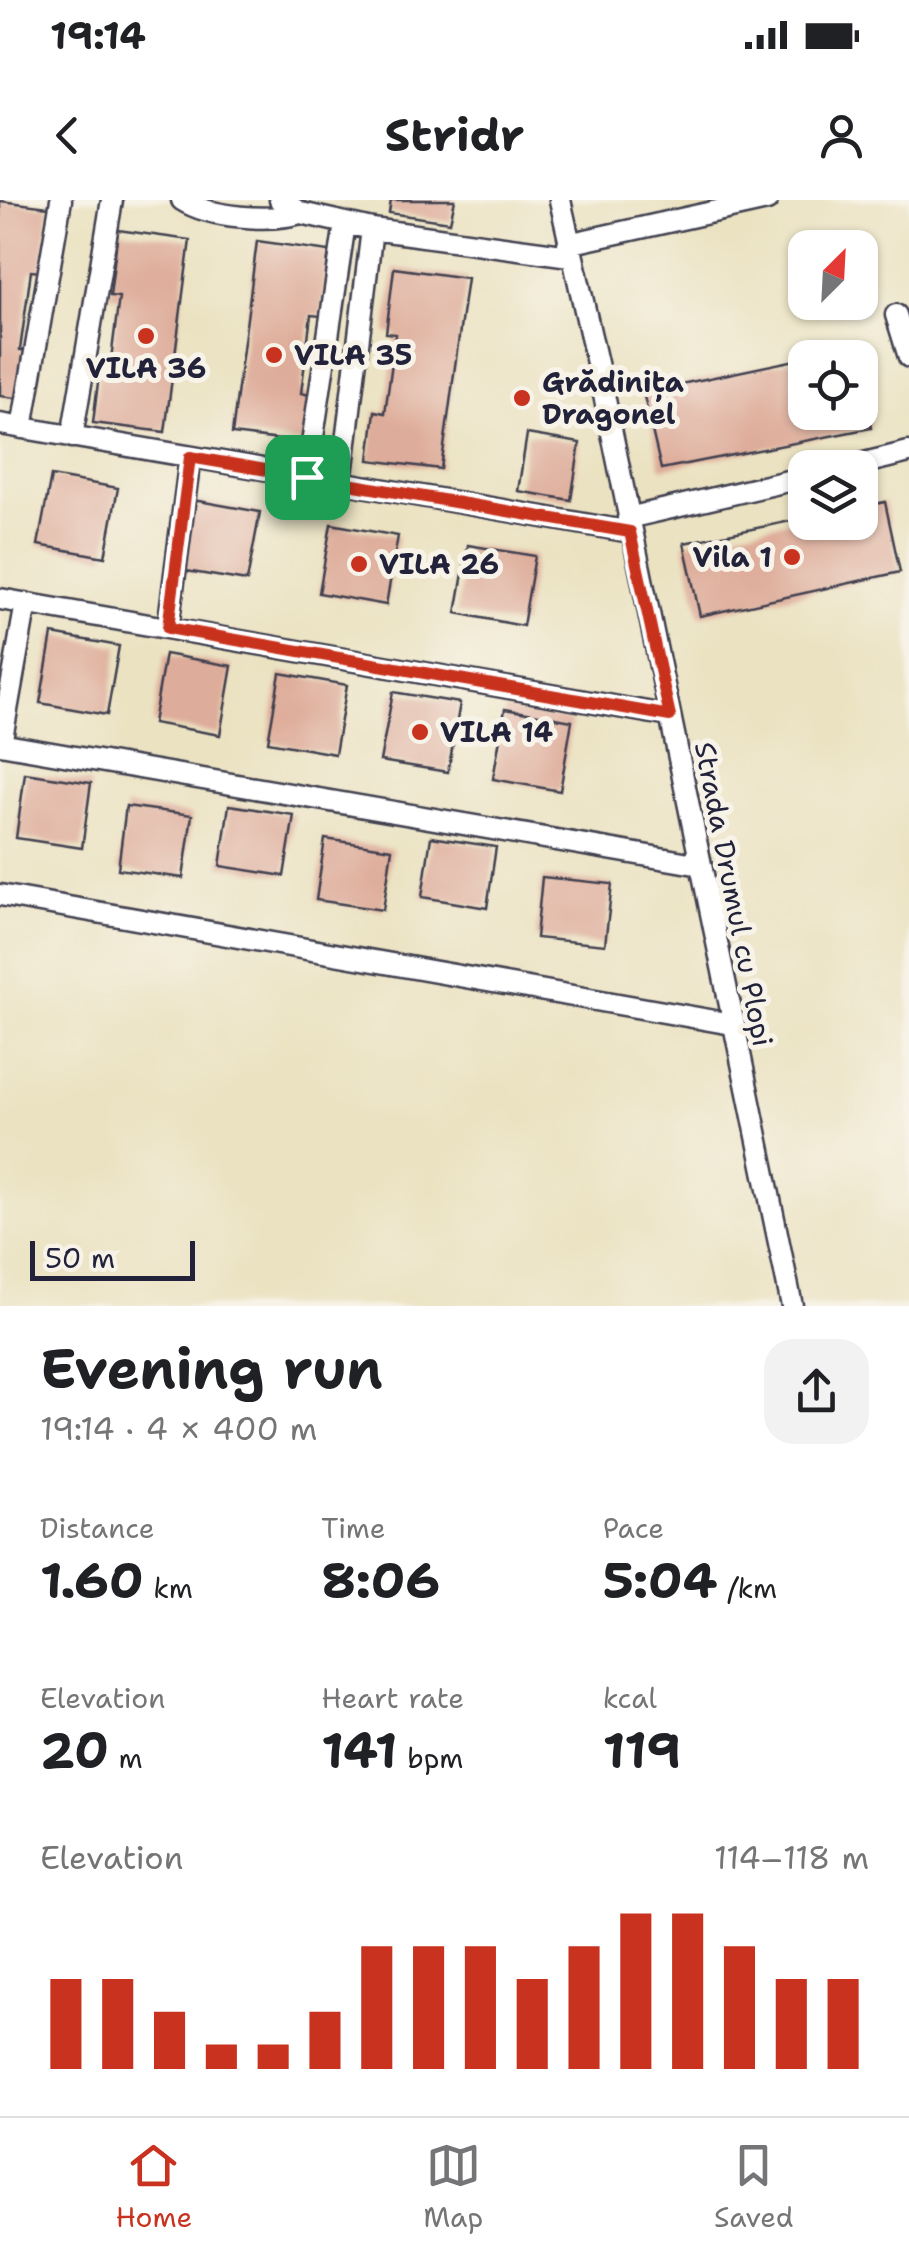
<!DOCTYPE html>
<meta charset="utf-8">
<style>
body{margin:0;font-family:"Shantell Sans",sans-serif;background:#f2f2f2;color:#202124;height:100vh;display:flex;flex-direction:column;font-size:38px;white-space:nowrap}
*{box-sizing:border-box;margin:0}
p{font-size:32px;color:#757577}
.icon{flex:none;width:55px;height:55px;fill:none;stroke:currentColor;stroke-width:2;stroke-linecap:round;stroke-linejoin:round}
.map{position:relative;height:1106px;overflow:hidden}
.side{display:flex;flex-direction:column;background:#fff;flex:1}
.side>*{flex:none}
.needle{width:65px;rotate:24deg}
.tools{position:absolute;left:788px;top:30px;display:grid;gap:20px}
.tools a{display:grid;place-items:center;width:90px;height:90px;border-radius:20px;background:#fff;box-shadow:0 2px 8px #0004;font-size:50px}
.scale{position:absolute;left:30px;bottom:25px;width:165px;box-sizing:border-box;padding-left:10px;border:5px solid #22223b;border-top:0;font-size:28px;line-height:35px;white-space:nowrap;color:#22223b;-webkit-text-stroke:8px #f7f3e8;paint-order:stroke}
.pin{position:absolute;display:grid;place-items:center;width:85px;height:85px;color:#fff;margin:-42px;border-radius:20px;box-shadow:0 5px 15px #0006}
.round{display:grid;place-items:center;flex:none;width:105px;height:105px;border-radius:30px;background:#f2f2f2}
.overview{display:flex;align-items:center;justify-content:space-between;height:170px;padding:0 40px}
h1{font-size:55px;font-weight:700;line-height:75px}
.metrics{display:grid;grid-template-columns:repeat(3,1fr);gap:15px;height:170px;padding:10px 40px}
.metrics div{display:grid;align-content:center}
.metrics b{font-size:50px;font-weight:700}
.metrics small{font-size:28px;font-weight:400}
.metrics p{font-size:28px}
.chart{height:280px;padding:20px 40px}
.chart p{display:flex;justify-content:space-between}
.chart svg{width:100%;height:180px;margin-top:10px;stroke:#c8321e;stroke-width:6}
.status{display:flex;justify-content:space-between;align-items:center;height:70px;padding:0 50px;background:#fff;direction:ltr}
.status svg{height:28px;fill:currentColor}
header{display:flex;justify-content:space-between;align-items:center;height:130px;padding:0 40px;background:#fff;font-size:45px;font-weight:700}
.dock{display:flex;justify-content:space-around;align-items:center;height:140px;border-top:2px solid #e0e0e0;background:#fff;font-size:28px;color:#757577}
.dock a{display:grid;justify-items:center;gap:5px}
.dock .selected{color:#c8321e}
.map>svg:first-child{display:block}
.building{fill:#deac9a}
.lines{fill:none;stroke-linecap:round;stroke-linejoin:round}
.minor-casing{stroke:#403f4f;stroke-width:25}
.minor{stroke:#fff;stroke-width:20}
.route-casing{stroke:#fff;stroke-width:20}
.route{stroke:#c8321e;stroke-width:12}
.poi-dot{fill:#c8321e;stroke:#f7f3e8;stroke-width:4}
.labels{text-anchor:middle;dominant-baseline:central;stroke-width:10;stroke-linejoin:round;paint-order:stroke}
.poi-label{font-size:28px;font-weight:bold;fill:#22223b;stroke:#f7f3e8;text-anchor:start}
.street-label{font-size:28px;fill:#22223b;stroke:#f7f3e8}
</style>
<div class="status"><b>19:14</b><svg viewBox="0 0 49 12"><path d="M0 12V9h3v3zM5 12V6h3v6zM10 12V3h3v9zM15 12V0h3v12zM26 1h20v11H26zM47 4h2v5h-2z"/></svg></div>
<header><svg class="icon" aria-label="back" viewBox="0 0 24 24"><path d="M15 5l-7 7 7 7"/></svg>Stridr<svg class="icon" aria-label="person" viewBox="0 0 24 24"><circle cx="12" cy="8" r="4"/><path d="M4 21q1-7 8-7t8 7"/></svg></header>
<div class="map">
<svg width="909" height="1106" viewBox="0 0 909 1106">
<rect width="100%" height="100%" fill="#f7f3e8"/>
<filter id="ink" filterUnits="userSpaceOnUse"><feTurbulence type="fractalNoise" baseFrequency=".01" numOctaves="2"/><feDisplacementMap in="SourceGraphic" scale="20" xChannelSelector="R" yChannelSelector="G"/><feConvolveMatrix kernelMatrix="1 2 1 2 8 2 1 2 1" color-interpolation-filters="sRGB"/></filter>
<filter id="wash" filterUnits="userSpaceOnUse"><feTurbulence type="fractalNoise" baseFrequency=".0048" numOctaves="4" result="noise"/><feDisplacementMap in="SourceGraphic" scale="40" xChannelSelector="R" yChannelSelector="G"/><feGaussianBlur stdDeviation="2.25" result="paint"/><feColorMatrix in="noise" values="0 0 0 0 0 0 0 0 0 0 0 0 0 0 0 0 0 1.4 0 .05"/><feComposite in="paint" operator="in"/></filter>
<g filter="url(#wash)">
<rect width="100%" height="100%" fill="#ebe2c1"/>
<g id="blocks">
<!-- building -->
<path class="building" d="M391,0H455L450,22L389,13Z
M0,1L49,7L41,72L31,71L20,150L30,151L24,199L0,196Z
M118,30L190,40L165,232L93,223L99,174L109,175L119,97L110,96Z
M257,41L329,51L321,116L311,115L301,193L310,195L304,243L232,234Z
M394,68L467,78L441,269L369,260L375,211L385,213L396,134L386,133Z
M805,158V212H860L862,175L871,228L661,269L643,192Z
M527,234L580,243L571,300L518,291Z
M51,276L118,288L105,357L38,345Z
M193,300L260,312L247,381L180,370Z
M885,302L900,372L700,416L684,343L805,318V322H860V307Z
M331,324L398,336L386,405L319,393Z
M468,345L535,356L523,426L456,413Z
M52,434L119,446L107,515L40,503Z
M165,454L232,466L220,535L153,523Z
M280,473L347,485L335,554L268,542Z
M393,492L460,503L448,572L380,561Z
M505,509L572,521L560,591L493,579Z
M25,573L91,583L82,648L16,638Z
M229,605L294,615L284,676L220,666Z
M126,606L192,615L183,678L118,669Z
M431,637L496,647L487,708L422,697Z
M325,639L392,649L383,710L316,700Z
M542,677L612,684L605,745L536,738Z"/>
</g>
</g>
<g filter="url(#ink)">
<use href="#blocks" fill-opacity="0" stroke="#403f4f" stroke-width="2.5"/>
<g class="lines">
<defs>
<path id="minor" d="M182,0C210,18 270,22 301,13
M280,0L301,13L372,29L570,56
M560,0L602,185L792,1106
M568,44L767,0
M896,115L909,157
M0,224L631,332
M22,228L61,0
M72,237L112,0
M844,268L909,252
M307,277L345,23
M341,283L372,29
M628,318L805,277
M0,399L670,516
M168,428L190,257
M0,544L701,665
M1,544L26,403
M0,695L732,824"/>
</defs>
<!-- minor casing -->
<use href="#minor" class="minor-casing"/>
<!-- minor -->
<use href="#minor" class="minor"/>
</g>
</g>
<g class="lines" filter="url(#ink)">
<defs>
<path id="route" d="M190,257L630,332L670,516L168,428Z"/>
</defs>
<!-- route casing -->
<use href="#route" class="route-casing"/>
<!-- route -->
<use href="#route" class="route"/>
</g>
<!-- markers -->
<g class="poi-dot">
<circle cx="146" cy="136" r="10"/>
<circle cx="274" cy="155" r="10"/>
<circle cx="522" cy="198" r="10"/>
<circle cx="792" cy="357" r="10"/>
<circle cx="359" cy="364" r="10"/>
<circle cx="420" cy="532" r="10"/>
</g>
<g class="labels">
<!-- poi labels -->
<g class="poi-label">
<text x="294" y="155">VILA 35</text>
<text x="146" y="168" text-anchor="middle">VILA 36</text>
<text x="542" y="182">Grădinița<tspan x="542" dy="32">Dragonel</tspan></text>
<text x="772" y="357" text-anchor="end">Vila 1</text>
<text x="379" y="364">VILA 26</text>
<text x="440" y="532">VILA 14</text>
</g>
<!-- street labels -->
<g class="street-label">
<text transform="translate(734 694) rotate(79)">Strada Drumul cu Plopi</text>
</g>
</g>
</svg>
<div class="tools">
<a><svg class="needle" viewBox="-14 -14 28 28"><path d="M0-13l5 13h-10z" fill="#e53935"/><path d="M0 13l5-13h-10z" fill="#757577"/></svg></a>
<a><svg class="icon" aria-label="locate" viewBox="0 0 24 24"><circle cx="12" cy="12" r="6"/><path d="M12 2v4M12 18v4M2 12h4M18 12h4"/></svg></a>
<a><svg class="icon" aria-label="layers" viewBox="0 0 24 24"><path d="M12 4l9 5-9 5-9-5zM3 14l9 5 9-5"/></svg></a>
</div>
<div class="scale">50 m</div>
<div class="pin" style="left:307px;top:277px;background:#1e9e55"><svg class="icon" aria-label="arrive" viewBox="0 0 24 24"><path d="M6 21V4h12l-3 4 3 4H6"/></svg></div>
</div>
<section class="side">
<div class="overview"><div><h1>Evening run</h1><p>19:14 · 4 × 400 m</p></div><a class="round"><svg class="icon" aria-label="share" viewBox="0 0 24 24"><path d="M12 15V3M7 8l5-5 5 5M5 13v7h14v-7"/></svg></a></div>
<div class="metrics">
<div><p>Distance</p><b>1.60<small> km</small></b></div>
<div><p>Time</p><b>8:06</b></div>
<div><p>Pace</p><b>5:04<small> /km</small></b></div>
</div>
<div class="metrics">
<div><p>Elevation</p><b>20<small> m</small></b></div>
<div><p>Heart rate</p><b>141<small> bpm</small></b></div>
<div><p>kcal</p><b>119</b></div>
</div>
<div class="chart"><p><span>Elevation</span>114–118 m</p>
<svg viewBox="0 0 160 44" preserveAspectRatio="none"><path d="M5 44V22M15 44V22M25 44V30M35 44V38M45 44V38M55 44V30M65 44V14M75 44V14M85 44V14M95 44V22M105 44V14M115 44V6M125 44V6M135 44V14M145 44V22M155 44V22"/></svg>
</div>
</section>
<nav class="dock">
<a class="selected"><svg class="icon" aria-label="home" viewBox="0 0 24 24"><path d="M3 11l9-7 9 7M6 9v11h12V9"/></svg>Home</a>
<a><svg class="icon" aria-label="map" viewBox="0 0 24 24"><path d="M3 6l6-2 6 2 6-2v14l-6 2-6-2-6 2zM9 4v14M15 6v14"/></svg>Map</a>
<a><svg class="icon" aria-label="saved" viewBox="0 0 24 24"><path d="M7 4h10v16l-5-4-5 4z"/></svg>Saved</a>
</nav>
